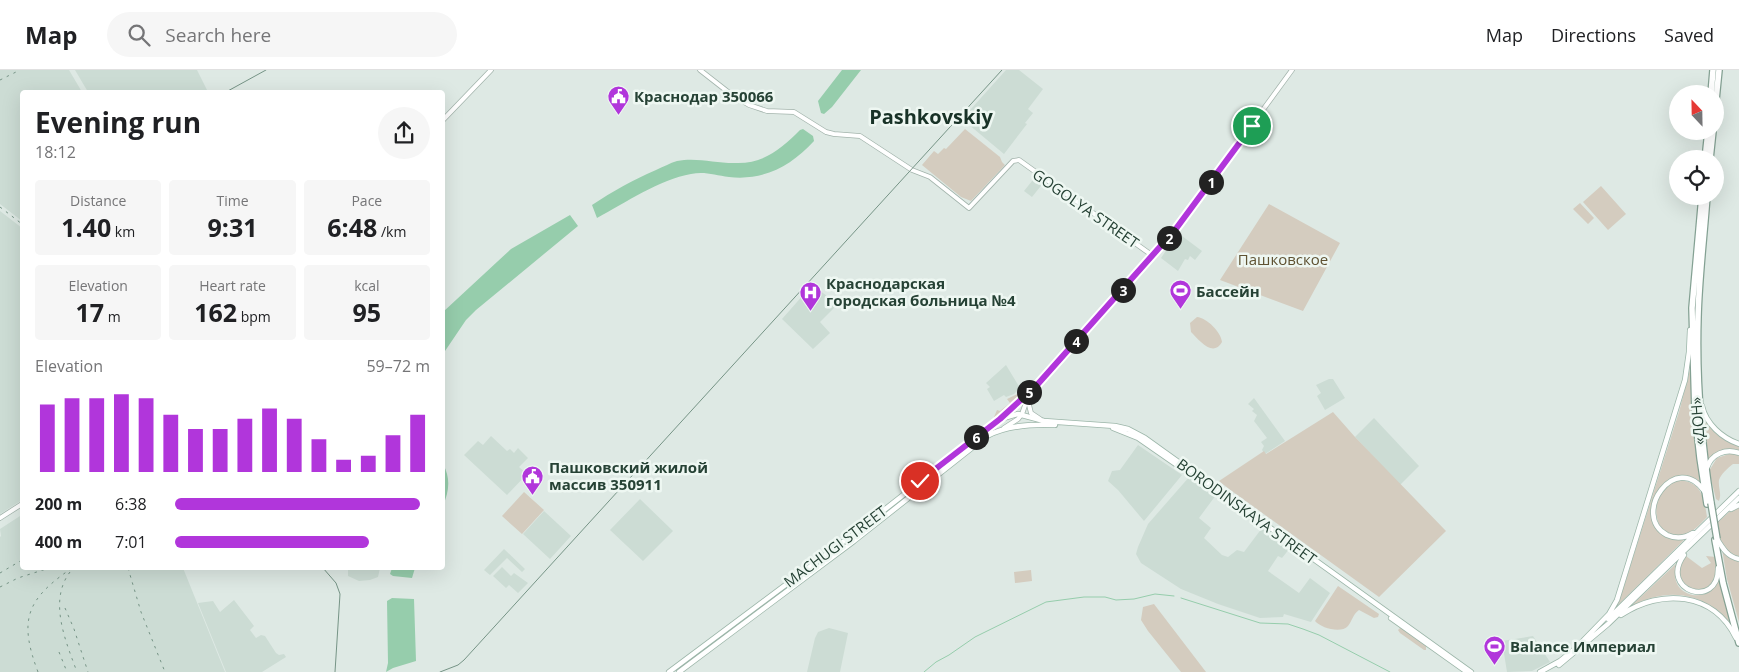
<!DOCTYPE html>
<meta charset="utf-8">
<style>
body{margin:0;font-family:"Open Sans",sans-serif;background:#f6f6f6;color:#202124;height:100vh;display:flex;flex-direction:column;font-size:19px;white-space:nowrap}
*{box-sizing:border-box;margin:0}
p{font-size:16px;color:#757577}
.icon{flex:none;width:28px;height:28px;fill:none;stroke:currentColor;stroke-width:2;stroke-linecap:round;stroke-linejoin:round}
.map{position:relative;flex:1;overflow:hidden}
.sheet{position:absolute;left:20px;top:20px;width:425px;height:480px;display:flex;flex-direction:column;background:#fff;border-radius:5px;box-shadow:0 5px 20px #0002}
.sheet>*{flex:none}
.needle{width:32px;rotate:338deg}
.fabs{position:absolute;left:1669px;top:15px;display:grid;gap:10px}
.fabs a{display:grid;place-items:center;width:55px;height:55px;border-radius:50%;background:#fff;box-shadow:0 5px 20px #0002;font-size:25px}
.pin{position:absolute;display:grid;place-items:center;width:42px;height:42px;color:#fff;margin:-21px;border:2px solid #fff;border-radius:50%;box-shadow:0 1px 5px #0007}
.km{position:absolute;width:25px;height:25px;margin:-12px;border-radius:50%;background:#222;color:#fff;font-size:14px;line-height:25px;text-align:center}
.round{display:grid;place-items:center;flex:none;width:52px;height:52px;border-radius:26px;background:#f6f6f6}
.head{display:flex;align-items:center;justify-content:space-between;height:85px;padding:0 15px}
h1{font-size:28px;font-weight:700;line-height:38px}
.metrics{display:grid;grid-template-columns:repeat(3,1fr);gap:8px;height:85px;padding:5px 15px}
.metrics div{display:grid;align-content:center;border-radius:5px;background:#f6f6f6;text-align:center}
.metrics b{font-size:25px;font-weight:700}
.metrics small{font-size:14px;font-weight:400}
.metrics p{font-size:14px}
.chart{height:140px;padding:10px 15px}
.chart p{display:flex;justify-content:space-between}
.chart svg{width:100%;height:90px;margin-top:5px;stroke:#b136db;stroke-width:6}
ul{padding:0 15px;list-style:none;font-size:16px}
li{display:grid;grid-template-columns:80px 60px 1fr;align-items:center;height:38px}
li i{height:12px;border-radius:6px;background:#b136db}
header{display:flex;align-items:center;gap:30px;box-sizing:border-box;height:70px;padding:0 25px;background:#fff;border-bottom:1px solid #e0e0e0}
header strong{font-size:24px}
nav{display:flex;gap:28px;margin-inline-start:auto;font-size:18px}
.search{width:350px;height:45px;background:#f6f6f6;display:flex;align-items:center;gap:12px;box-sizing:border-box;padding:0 18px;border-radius:28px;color:#757577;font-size:19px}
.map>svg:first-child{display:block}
.built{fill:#ccdcd4}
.green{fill:#d4ccbf}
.water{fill:#96cdac}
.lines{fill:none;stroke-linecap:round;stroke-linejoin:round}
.stream{stroke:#96cdac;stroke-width:1}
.secondary-casing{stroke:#a3b4ac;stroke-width:5.5}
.primary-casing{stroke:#9cb6a9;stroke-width:6}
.highway-casing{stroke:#84a193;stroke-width:8}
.secondary{stroke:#fff;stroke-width:4}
.primary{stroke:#fff;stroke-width:4.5}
.highway{stroke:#fff;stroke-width:5.5}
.tram{stroke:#769486;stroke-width:1}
.rail{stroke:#769486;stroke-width:1;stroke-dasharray:2.5 5;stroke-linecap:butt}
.highway-bridge-casing{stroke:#84a193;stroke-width:8;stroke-linecap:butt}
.highway-bridge{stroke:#fff;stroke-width:5.5}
.route-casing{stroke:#fff;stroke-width:10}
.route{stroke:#b136db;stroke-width:6}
.labels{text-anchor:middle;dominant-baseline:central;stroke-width:5;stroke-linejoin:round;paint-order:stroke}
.poi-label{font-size:15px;font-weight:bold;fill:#264235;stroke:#eef7f2;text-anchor:start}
.street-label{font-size:15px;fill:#264235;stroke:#eef7f2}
.park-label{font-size:15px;fill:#5f5232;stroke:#eef7f2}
.district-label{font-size:20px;font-weight:bold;fill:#183227;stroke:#eef7f2}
</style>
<header>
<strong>Map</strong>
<div class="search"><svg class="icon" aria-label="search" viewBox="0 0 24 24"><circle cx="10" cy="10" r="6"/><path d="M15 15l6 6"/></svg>Search here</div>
<nav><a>Map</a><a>Directions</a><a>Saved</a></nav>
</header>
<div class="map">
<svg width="1739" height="602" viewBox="0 0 1739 602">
<rect width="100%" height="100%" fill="#dee9e4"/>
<!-- built -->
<path class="built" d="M0,0H69L82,22H22V151L0,134Z
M75,0H197L208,22H88Z
M1006,0H1019L1043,19L1028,39L1033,43L1025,53L1027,54L1004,84L962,49Z
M1036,106L1044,112L1032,127L1024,121Z
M0,141L22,158V430L0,444Z
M1178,163L1202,181L1195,190L1190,186L1188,190L1185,189L1178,201L1161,188Z
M812,215L838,234L820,252L830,263L813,279L782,249Z
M1006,295L1020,318L1014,324L1006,327L1004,325L994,331L987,319L990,317L986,313Z
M1329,309H1333L1345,328L1325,340L1317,326L1321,323L1316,315Z
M1254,328L1285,371L1265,384L1262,380L1264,376L1261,372L1267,368L1254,351L1257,345L1252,341L1254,339L1248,334Z
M1374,348L1419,396L1400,415L1355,367Z
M491,366L507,381L510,379L514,383L518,378L528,388L519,397L527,404L507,425L464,385L478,371L483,375Z
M1138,375L1182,405L1144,451L1118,420L1108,411L1112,401L1120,400Z
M1190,406L1216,425L1199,448L1211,458L1204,468L1222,485L1228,487L1237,480L1244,482L1262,458L1290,478L1282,488L1278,486L1268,501L1299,523L1310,508L1330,523L1311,552L1284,544L1283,547L1260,548L1218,534L1181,519L1141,493L1136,484L1138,477L1148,454Z
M640,429L673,461L643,491L610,460Z
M544,441L571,466L550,489L523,464Z
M20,446L22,448V498H183L225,602H0V467L1,466L0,459Z
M504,479L525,499L522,502L507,488L490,505L484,500Z
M502,497L511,506L514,503L528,513L518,523L509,515L506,518L493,506Z
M348,498H380L378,507L370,510L359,511L348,506Z
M234,530L254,556L250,560L256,568L261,565L265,566L276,583L279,585L284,584L286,587L262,602H226L198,533L213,531L220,542Z
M829,558L848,563L840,602H807L815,568L818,562Z
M1533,566L1550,592L1532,601L1507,602L1502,571Z"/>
<!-- green -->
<path class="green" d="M965,59L1000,87L1002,92L1005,95L971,131L961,127L922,95L934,81L938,84L944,78L946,79Z
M1601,116L1626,144L1608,160L1583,132Z
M1580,133L1594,148L1588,154L1573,139Z
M1269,134L1340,173L1303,241L1220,210Z
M1197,247C1207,248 1221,262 1222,272C1213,288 1199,270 1191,262L1190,253Z
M1691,296L1696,382L1701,414C1660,383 1632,456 1669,467C1674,468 1680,468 1685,469L1615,538L1625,513L1679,342Z
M1022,322L1024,324L994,349V347L997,340L1000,341L1010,333L1007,329Z
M1700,336C1707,355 1719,370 1739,376V381L1725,380L1706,393Z
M1333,342L1355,367L1446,461L1379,527L1229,419L1219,411L1264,381L1266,384Z
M1732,383L1739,385V394H1733C1728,398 1721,404 1719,410C1718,418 1722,423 1719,431L1716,429L1709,401L1717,388Z
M1679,410C1702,412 1704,428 1707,447C1702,452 1696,459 1689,463C1655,481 1641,422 1679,410Z
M524,422L544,440L522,464L502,446Z
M1739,436V487C1722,483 1719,469 1717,453L1729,442Z
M1722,479L1730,488L1739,490V552L1727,509Z
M1686,486L1702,498L1711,493L1706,486L1716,487C1718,498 1718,516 1704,519C1700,520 1695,520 1691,520C1678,508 1674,502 1686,486Z
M1678,492C1677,495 1676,499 1675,503C1674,529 1712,535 1720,506L1734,559C1707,523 1670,515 1630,537Z
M1031,500L1032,511L1015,513L1014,502Z
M1338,516L1379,544L1378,547L1374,548L1359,540C1353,544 1352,551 1348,556C1341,564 1321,558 1315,551Z
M1154,534L1206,602H1181L1148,561L1141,550L1143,537Z
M1401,557L1426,575V580H1424L1400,563L1398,560Z"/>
<!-- water -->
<path class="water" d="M842,0H861L832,37L824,44L821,43L818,31Z
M803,59L813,66L814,71C791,96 764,111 729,107C715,105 704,101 691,104C660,109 625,133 597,148L592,135C613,121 633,110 656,100C663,97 670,93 677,91C698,87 717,94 738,93C765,93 782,78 800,60Z
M570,145L578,156L476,240L466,250L443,284V242L511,179Z
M443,394C451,409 449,421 443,436Z
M392,498H415L412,508L393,506L390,504Z
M392,528L414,529L416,591L393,598L386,602L388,593L387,531Z"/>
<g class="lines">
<!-- stream -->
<path class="stream" d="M1181,528L1260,553L1288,554L1303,559L1319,565L1390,602
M924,602L936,592L949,585L975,567L1046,532L1084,527H1105L1116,530L1134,529L1155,524L1174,526"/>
<defs>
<path id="secondary" d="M700,0L732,25L749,35L767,41L794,42L826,62L834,64L860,66L912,100L930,107L969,138L1013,91L1019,90L1153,186
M442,51L491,0
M1028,331L1031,343L1040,349
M1002,348L1030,322
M1004,358L1018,349L1022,344L1028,327L1037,315L1175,160L1292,0
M0,448L22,434"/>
<path id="primary" d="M1702,336C1706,354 1722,368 1739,374
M1113,358L1138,368L1187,402
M1707,398C1711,384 1726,378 1739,383
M1731,439L1739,435
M1693,463C1685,468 1676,469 1667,465C1630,445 1676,379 1705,422
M1717,469C1723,479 1728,487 1739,489
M1684,485C1658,521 1719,540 1718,498
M1621,545C1661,518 1714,522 1736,568
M1391,548L1467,602
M1608,549L1739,421
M1575,579L1609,544L1617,530L1685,310L1689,282L1690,260
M1559,595L1608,554L1739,428
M669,602L851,466L1000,349L1018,344L1044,351L1115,356L1128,359L1145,368L1471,602
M679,602L854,471L987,366C1008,355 1032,354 1055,355
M1540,602L1560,591L1576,578"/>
<path id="highway" d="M1711,24L1713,0
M1715,40L1719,0
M1705,89L1708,61
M1710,89L1713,61
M1702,126L1692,238L1695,342L1700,388L1707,434
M1707,126C1704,167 1699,207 1698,247C1696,310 1701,371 1711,433
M1715,470L1723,513L1739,573"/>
</defs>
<!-- secondary casing -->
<use href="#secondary" class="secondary-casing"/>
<!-- primary casing -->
<use href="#primary" class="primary-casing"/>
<!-- highway casing -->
<use href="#highway" class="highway-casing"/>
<!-- secondary -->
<use href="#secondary" class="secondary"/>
<!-- primary -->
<use href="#primary" class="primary"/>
<!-- highway -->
<use href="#highway" class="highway"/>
<!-- tram -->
<path class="tram" d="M226,22L266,0
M323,498L336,513L340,524L335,602
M440,602L458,595L464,590L1002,0"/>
<!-- rail -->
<path class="rail" d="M0,10L20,0
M0,137L22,154
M128,498L141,542L165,602
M70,502C48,531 66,572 77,602
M0,503L22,490
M0,517L18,508L49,498
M65,538L74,559L88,602
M59,582L67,602
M38,602C18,549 27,529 72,498"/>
<defs>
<path id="highway-bridge" d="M1711,433L1717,469"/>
</defs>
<!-- highway-bridge casing -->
<use href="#highway-bridge" class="highway-bridge-casing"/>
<!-- highway-bridge -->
<use href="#highway-bridge" class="highway-bridge"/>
</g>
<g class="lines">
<defs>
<path id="route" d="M920,411L1000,349L1037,315L1175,160L1252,56"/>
</defs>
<!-- route casing -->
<use href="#route" class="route-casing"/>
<!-- route -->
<use href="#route" class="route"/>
</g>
<!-- icons -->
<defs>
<symbol id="civic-pin" viewBox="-11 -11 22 30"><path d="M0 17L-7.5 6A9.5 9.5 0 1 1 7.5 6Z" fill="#b136db" stroke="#eef7f2"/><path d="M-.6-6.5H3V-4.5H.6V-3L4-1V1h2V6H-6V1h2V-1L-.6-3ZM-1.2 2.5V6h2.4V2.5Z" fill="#fff"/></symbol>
<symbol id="stadium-pin" viewBox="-11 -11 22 30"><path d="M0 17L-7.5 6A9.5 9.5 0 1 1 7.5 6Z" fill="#b136db" stroke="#eef7f2"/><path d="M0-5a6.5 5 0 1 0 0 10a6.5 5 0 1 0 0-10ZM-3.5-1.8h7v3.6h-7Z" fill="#fff"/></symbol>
<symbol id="hospital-pin" viewBox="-11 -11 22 30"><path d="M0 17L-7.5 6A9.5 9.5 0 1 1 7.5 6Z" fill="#b136db" stroke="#eef7f2"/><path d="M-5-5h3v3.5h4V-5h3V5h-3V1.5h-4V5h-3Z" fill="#fff"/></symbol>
</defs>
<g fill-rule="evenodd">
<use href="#civic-pin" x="606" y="14" width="25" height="34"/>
<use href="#stadium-pin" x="1168" y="208" width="25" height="34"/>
<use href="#hospital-pin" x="798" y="210" width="25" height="34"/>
<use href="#civic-pin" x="520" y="394" width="25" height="34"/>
<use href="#stadium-pin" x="1482" y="564" width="25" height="34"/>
</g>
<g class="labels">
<!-- poi labels -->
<g class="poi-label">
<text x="634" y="26">Краснодар 350066</text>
<text x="826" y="213">Краснодарская<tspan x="826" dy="17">городская больница №4</tspan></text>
<text x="1196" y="221">Бассейн</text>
<text x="549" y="397">Пашковский жилой<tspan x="549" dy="17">массив 350911</tspan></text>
<text x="1510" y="576">Balance Империал</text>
</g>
<!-- street labels -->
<g class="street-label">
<text transform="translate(1086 138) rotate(35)">GOGOLYA STREET</text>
<text transform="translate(1697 351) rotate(-94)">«ДОН»</text>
<text transform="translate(1247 441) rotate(36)">BORODINSKAYA STREET</text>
<text transform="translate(835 476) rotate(-37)">MACHUGI STREET</text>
</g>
<!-- park labels -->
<g class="park-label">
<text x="1283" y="189">Пашковское</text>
</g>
<!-- district labels -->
<g class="district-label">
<text x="931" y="46">Pashkovskiy</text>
</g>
</g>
</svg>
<div class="fabs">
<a><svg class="needle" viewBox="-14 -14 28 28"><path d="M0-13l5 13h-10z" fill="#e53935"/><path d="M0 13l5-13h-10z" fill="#757577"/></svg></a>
<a><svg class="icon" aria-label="locate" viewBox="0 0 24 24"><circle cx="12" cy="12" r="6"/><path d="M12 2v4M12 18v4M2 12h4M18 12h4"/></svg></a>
</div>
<div class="pin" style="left:1252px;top:56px;background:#1e9e55"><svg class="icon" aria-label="arrive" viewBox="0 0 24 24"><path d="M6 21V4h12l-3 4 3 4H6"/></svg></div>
<div class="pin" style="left:920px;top:411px;background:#d93025"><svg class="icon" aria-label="check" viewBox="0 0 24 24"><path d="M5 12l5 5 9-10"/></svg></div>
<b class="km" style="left:1211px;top:112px">1</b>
<b class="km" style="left:1169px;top:168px">2</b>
<b class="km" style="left:1123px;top:220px">3</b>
<b class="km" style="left:1076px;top:271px">4</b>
<b class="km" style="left:1029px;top:322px">5</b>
<b class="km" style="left:976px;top:367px">6</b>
<section class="sheet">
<div class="head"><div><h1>Evening run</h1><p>18:12</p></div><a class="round"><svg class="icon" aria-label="share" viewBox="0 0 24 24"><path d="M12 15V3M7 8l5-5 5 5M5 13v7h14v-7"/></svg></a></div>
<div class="metrics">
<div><p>Distance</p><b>1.40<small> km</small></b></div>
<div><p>Time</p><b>9:31</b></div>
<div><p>Pace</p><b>6:48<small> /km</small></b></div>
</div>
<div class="metrics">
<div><p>Elevation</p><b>17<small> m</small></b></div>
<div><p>Heart rate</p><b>162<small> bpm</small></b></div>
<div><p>kcal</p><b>95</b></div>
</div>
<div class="chart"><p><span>Elevation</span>59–72 m</p>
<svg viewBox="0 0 160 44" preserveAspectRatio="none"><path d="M5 44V11M15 44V8M25 44V8M35 44V6M45 44V8M55 44V16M65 44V23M75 44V23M85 44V18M95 44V13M105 44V18M115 44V28M125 44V38M135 44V36M145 44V26M155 44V16"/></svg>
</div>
<ul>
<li><b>200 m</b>6:38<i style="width:96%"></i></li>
<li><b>400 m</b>7:01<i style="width:76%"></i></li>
</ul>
</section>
</div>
